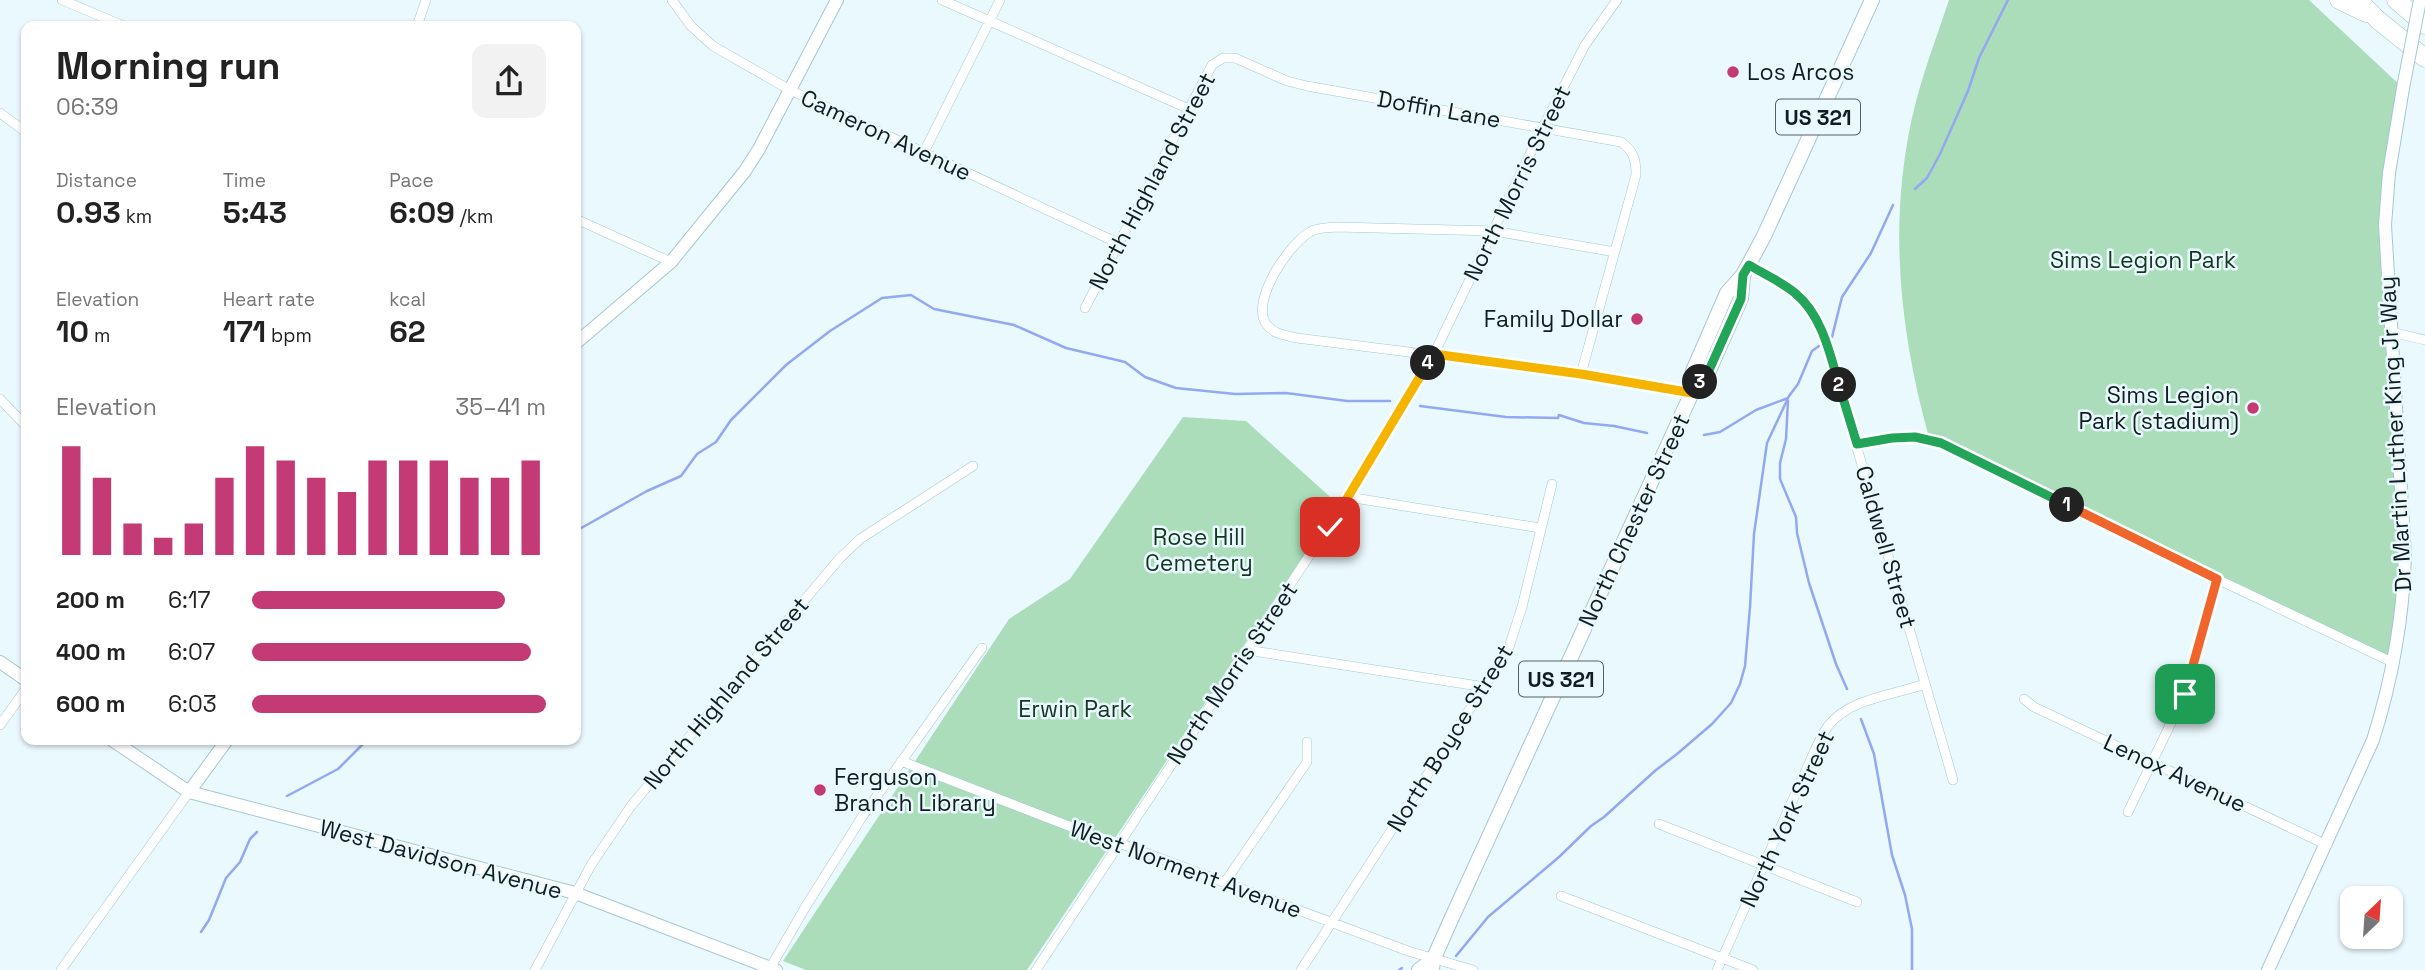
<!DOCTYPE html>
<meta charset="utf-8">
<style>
body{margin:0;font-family:"Space Grotesk",sans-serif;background:#f2f2f2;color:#222;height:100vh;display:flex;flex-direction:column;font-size:26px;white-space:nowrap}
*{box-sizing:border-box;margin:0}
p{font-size:23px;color:#767676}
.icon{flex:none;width:38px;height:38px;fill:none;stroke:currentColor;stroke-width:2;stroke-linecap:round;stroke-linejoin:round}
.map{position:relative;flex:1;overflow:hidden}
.details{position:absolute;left:21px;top:21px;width:560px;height:724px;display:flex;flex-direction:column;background:#fff;border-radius:14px;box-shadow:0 2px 5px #0004}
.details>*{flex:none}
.needle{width:46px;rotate:25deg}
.tools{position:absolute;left:2340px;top:886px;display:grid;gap:14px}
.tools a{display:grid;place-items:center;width:63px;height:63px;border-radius:14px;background:#fff;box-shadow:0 2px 5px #0004;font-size:35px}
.pin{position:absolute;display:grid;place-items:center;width:60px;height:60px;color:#fff;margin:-30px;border-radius:14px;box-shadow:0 4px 10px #0006}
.km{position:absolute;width:35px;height:35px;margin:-18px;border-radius:50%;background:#222;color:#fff;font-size:19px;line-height:35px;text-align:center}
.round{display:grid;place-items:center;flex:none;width:74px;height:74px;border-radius:14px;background:#f2f2f2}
.head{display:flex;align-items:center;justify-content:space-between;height:119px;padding:0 35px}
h1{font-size:38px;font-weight:600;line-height:52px}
.stats{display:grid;grid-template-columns:repeat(3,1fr);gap:10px;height:119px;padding:7px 35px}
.stats div{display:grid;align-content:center}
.stats b{font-size:30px;font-weight:600}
.stats small{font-size:19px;font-weight:400}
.stats p{font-size:19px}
.chart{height:196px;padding:14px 35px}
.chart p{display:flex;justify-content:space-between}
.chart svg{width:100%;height:126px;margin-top:7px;stroke:#c33a74;stroke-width:6}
ul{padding:0 35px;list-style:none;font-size:23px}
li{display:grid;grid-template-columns:112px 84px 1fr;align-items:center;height:52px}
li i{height:18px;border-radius:9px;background:#c33a74}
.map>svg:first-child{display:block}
.green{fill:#abddbb}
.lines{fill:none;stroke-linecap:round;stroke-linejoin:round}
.stream{stroke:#93a8f2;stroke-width:2.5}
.minor-casing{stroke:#a3c8d0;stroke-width:10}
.tertiary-casing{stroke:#a3c8d0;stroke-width:14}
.secondary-casing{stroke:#a3c8d0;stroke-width:14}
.primary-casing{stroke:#a3c8d0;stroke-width:16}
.motorway-casing{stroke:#a3c8d0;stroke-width:19}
.minor{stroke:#fff;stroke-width:9}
.tertiary{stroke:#fff;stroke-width:12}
.secondary{stroke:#fff;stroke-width:12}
.primary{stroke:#fff;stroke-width:14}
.motorway{stroke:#fff;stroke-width:18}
.secondary-bridge-casing{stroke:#a3c8d0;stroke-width:14;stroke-linecap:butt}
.secondary-bridge{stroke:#fff;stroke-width:12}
.split-1-casing{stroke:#fff;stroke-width:14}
.split-2-casing{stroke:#fff;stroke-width:14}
.split-3-casing{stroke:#fff;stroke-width:14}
.split-4-casing{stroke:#fff;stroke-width:14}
.split-5-casing{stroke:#fff;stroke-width:14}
.split-1{stroke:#f0652b;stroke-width:9}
.split-2{stroke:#22a559;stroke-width:9}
.split-3{stroke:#22a559;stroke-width:9}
.split-4{stroke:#f5b400;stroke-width:9}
.split-5{stroke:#f5b400;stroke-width:9}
.poi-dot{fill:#c33a74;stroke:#eaf9fd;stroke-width:2.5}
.labels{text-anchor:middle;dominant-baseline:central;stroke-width:5;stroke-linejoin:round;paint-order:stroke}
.shield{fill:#eaf9fd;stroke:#516063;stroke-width:2}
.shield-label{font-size:21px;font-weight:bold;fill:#101e21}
.poi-label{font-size:23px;fill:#101e21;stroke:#eaf9fd;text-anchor:start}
.street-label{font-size:23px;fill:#101e21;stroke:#eaf9fd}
.park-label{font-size:23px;fill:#143722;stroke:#eaf9fd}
</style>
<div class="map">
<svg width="2425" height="970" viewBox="0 0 2425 970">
<rect width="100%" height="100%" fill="#eaf9fd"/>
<!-- green -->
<path class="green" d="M1949,0H2309L2403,88L2385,225L2402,488L2394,663L1930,441C1900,335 1888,226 1912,118C1921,77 1936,39 1949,0Z
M1183,417L1246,421L1338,504L1027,970H806L783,961L1009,619L1070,579Z"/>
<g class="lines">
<!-- stream -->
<path class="stream" d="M1915,189L1927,178L1940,154L1968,91L1979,58L2008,0
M1832,337L1842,297L1871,253L1893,205
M1788,401L1786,439L1780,463V479L1796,517L1797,533L1809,583L1836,664L1847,689
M1420,406L1506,417L1558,418L1559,415L1584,423L1614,426L1647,433
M1704,435L1720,432L1756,410L1788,398
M576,531L647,491L681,476L697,454L716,442L731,420L786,365L830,331L882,298L911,295L934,309L1014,325L1066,348L1125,362L1145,377L1176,388L1235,394L1286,393L1347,401H1390
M1861,719L1874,754L1892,855L1905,895L1912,929V970
M287,796L338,769L367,740
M201,932L209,920L226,878L240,862L250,839L257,832
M1456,956L1488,917L1559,857L1591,826L1604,817L1656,770L1677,754L1712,724L1731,703L1740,684L1745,666L1750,607L1754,534L1767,443L1789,396L1798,384L1812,351L1819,346
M1399,970L1402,968"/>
<defs>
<path id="minor" d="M62,0L124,26
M672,0L691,26L713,46L790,90L1118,243
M942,0L1189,109
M417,26L426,0
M0,113L26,132
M923,154L1000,0
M576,219L671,262
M1615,252L1494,231L1337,227C1328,228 1318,227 1310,232C1289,244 1249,302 1267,325C1275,335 1286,335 1297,338L1544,369L1692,393
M1749,265L1796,294L1813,312L1829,351L1953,780
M1085,308L1212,65L1223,58H1235L1287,81L1307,86L1621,142C1634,151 1636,160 1636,175L1581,374
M2391,332L2425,340
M0,399L26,426
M1857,444C1891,438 1907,435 1941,443L2217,579L2394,663
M1348,497L1540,528
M1247,650L1485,687
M2024,699L2034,707L2327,845
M0,725L26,689
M901,761L1092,835L1119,843L1408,951L1473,970
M2128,812L2185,694L2217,579
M1659,824L1857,902
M1225,882L1307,762V742
M1561,896L1753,970
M61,970L189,792
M535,970L591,865L631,806L840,558L860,539L973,466
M769,970L806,906L862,817L982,648
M1036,970L1348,497L1434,354L1543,127L1585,45L1617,0
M1301,970L1508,650L1522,607L1552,484
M1717,970L1815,750C1819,742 1823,733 1828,726C1850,698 1894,695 1925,684"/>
<path id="tertiary" d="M576,343L671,262L745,171L759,149L837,0
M0,662L26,680
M112,740L189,792L575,893L776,970
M189,792L227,740"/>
<path id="secondary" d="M2268,970L2373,740C2392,680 2403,620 2405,556L2385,225L2389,173L2403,88"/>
<path id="primary" d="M1695,386L1693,371L1727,293L1743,275L1764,236L1872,0
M1419,970L1433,960
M1432,970L1433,960L1449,924L1695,386L1706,377L1741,298L1743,275"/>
<path id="motorway" d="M2339,0L2366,13
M2358,0L2378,20L2425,58
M2396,0L2425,25"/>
</defs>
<!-- minor casing -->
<use href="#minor" class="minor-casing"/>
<!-- tertiary casing -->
<use href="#tertiary" class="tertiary-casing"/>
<!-- secondary casing -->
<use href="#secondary" class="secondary-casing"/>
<!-- primary casing -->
<use href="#primary" class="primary-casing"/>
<!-- motorway casing -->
<use href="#motorway" class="motorway-casing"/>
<!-- minor -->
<use href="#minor" class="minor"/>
<!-- tertiary -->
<use href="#tertiary" class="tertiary"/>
<!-- secondary -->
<use href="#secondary" class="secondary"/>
<!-- primary -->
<use href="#primary" class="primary"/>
<!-- motorway -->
<use href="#motorway" class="motorway"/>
<defs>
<path id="secondary-bridge" d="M2403,88L2420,0"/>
</defs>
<!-- secondary-bridge casing -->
<use href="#secondary-bridge" class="secondary-bridge-casing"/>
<!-- secondary-bridge -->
<use href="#secondary-bridge" class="secondary-bridge"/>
</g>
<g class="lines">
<defs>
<path id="split-1" d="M2067,505L2217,579L2185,694"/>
<path id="split-2" d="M1839,385L1857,444L1892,438L1915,437L1941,443L2067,505"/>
<path id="split-3" d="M1700,382L1706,377L1741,299L1743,275L1749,265C1764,274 1782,282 1795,293C1822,315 1830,354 1839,385"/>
<path id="split-4" d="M1428,363L1434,354L1581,374L1692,393L1700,382"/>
<path id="split-5" d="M1330,527L1428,363"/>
</defs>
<!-- split-1 casing -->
<use href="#split-1" class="split-1-casing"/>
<!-- split-2 casing -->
<use href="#split-2" class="split-2-casing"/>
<!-- split-3 casing -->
<use href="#split-3" class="split-3-casing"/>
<!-- split-4 casing -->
<use href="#split-4" class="split-4-casing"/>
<!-- split-5 casing -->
<use href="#split-5" class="split-5-casing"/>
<!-- split-1 -->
<use href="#split-1" class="split-1"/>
<!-- split-2 -->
<use href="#split-2" class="split-2"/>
<!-- split-3 -->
<use href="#split-3" class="split-3"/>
<!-- split-4 -->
<use href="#split-4" class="split-4"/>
<!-- split-5 -->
<use href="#split-5" class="split-5"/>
</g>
<!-- markers -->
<g class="poi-dot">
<circle cx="1733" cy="72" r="7"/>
<circle cx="1637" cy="319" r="7"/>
<circle cx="2253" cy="408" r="7"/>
<circle cx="820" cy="790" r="7"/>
</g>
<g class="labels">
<!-- shield labels -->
<g class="shield">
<rect x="1776" y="99.5" width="84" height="35" rx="5"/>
<rect x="1519" y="661.5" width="84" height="35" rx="5"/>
</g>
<g class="shield-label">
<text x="1818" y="117">US 321</text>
<text x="1561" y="679">US 321</text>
</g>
<!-- poi labels -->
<g class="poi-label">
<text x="1747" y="72">Los Arcos</text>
<text x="1623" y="319" text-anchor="end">Family Dollar</text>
<text x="2239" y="395" text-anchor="end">Sims Legion<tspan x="2239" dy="26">Park (stadium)</tspan></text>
<text x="834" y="777">Ferguson<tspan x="834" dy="26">Branch Library</tspan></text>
</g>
<!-- street labels -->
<g class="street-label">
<text transform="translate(1439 109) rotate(10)">Doffin Lane</text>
<text transform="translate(886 135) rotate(25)">Cameron Avenue</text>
<text transform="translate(1152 181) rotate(-62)">North Highland Street</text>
<text transform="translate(1517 183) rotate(-64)">North Morris Street</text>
<text transform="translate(2395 434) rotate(-93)">Dr Martin Luther King Jr Way</text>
<text transform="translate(1634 520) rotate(-65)">North Chester Street</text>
<text transform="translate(1886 547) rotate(74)">Caldwell Street</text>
<text transform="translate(1232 673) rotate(-56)">North Morris Street</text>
<text transform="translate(726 693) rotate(-50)">North Highland Street</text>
<text transform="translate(1450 738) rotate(-58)">North Boyce Street</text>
<text transform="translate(2175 773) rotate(25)">Lenox Avenue</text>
<text transform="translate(1787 819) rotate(-65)">North York Street</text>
<text transform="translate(441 859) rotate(15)">West Davidson Avenue</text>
<text transform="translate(1186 869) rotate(20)">West Norment Avenue</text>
</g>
<!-- park labels -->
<g class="park-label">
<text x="2143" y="260">Sims Legion Park</text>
<text x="1199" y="537">Rose Hill<tspan x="1199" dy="26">Cemetery</tspan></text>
<text x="1075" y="709">Erwin Park</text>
</g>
</g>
</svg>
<div class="tools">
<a><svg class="needle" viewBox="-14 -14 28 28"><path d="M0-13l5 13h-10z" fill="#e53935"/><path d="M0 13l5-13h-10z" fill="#767676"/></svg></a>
</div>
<div class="pin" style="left:2185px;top:694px;background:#1e9e55"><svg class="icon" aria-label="arrive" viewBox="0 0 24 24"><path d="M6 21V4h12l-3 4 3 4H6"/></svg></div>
<div class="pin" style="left:1330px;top:527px;background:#d93025"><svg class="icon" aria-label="check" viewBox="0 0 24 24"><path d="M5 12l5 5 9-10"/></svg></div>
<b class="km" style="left:2067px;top:505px">1</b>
<b class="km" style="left:1839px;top:385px">2</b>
<b class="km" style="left:1700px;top:382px">3</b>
<b class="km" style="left:1428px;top:363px">4</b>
<section class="details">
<div class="head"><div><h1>Morning run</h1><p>06:39</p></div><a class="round"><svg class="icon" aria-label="share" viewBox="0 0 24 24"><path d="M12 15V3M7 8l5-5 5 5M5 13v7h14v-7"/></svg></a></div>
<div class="stats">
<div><p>Distance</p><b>0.93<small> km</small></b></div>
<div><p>Time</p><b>5:43</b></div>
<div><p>Pace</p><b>6:09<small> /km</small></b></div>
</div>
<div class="stats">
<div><p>Elevation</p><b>10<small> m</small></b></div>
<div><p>Heart rate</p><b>171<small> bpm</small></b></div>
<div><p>kcal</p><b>62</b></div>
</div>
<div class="chart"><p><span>Elevation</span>35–41 m</p>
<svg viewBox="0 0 160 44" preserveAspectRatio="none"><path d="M5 44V6M15 44V17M25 44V33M35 44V38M45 44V33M55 44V17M65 44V6M75 44V11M85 44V17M95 44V22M105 44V11M115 44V11M125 44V11M135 44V17M145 44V17M155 44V11"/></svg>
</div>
<ul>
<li><b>200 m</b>6:17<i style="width:86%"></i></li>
<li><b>400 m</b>6:07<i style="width:95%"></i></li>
<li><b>600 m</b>6:03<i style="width:100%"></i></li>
</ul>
</section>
</div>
